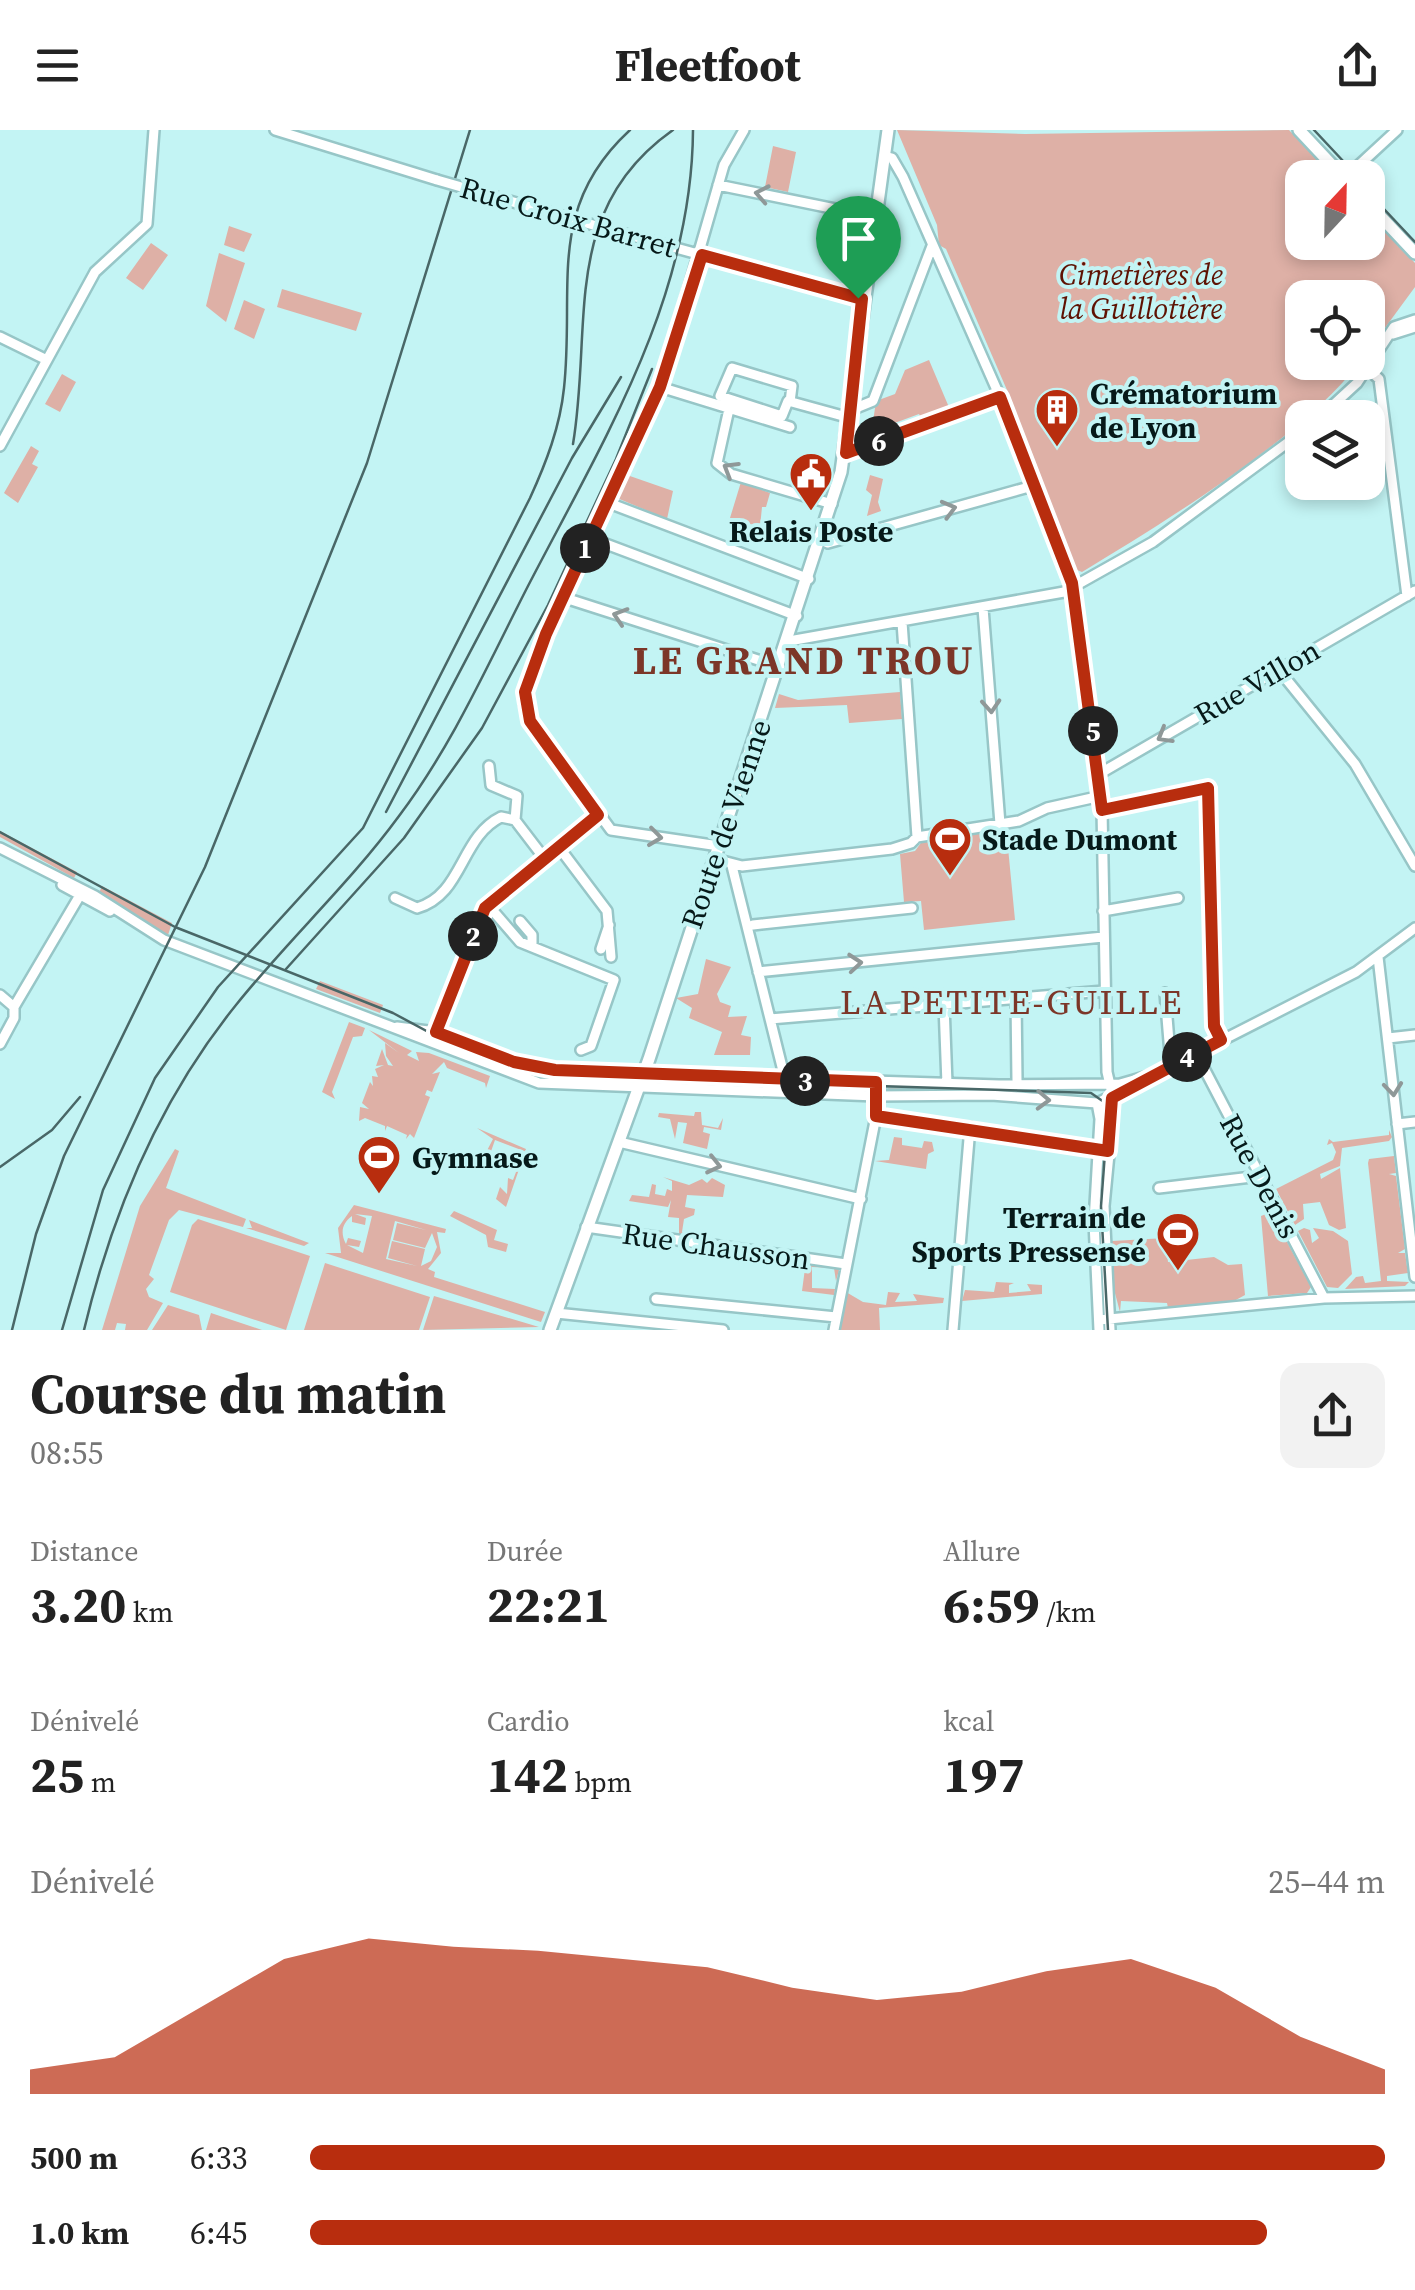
<!DOCTYPE html>
<html lang="fr">
<meta charset="utf-8">
<style>
body{margin:0;font-family:"Source Serif 4",serif;background:#f2f2f2;color:#222;height:100vh;display:flex;flex-direction:column;font-size:38px;white-space:nowrap}
*{box-sizing:border-box;margin:0}
p{font-size:32px;color:#767676}
.icon{flex:none;width:55px;height:55px;fill:none;stroke:currentColor;stroke-width:2;stroke-linecap:round;stroke-linejoin:round}
.map{position:relative;height:1200px;overflow:hidden}
.details{display:flex;flex-direction:column;background:#fff;flex:1}
.details>*{flex:none}
.needle{width:65px;rotate:22deg}
.fabs{position:absolute;left:1285px;top:30px;display:grid;gap:20px}
.fabs a{display:grid;place-items:center;width:100px;height:100px;border-radius:20px;background:#fff;box-shadow:0 5px 15px #0003;font-size:50px}
.pin{position:absolute;display:grid;place-items:center;width:85px;height:85px;color:#fff;margin:-102px -42px;border-radius:50% 50% 50% 0;rotate:-45deg;box-shadow:0 0 10px #0007}
.pin .icon{rotate:45deg}
.km{position:absolute;width:50px;height:50px;margin:-25px;border-radius:50%;background:#222;color:#fff;font-size:28px;line-height:50px;text-align:center}
.round{display:grid;place-items:center;flex:none;width:105px;height:105px;border-radius:20px;background:#f2f2f2}
.summary{display:flex;align-items:center;justify-content:space-between;height:170px;padding:0 30px}
h1{font-size:55px;font-weight:700;line-height:75px}
.stats{display:grid;grid-template-columns:repeat(3,1fr);gap:15px;height:170px;padding:10px 30px}
.stats div{display:grid;align-content:center}
.stats b{font-size:50px;font-weight:700}
.stats small{font-size:28px;font-weight:400}
.stats p{font-size:28px}
.chart{height:280px;padding:20px 30px}
.chart p{display:flex;justify-content:space-between}
.chart svg{width:100%;height:180px;margin-top:10px;fill:#b82d0e;opacity:.7}
ul{padding:0 30px;list-style:none;font-size:32px}
li{display:grid;grid-template-columns:160px 120px 1fr;align-items:center;height:75px}
li i{height:25px;border-radius:12px;background:#b82d0e}
header{display:flex;justify-content:space-between;align-items:center;height:130px;padding:0 30px;background:#fff;font-size:45px;font-weight:700}
.map>svg:first-child{display:block}
.green{fill:#deb0a6;fill-rule:evenodd}
.lines{fill:none;stroke-linecap:round;stroke-linejoin:round}
.minor-casing{stroke:#97c6c7;stroke-width:14}
.major-casing{stroke:#97c6c7;stroke-width:16}
.minor{stroke:#fff;stroke-width:9}
.major{stroke:#fff;stroke-width:11}
.tram{stroke:#496767;stroke-width:2.5}
.rail{stroke:#496767;stroke-width:2.5}
.minor-bridge-casing{stroke:#97c6c7;stroke-width:14;stroke-linecap:butt}
.minor-bridge{stroke:#fff;stroke-width:9}
.oneway{stroke:#8f9898}
.route-casing{stroke:#fff;stroke-width:20}
.route{stroke:#b82d0e;stroke-width:12}
.labels{text-anchor:middle;dominant-baseline:central;stroke-width:8;stroke-linejoin:round;paint-order:stroke}
.street-label{font-size:30px;fill:#061919;stroke:#c3f4f4}
.park-label{font-size:30px;font-style:italic;fill:#5e1203;stroke:#c3f4f4}
.poi-label{font-size:30px;font-weight:bold;fill:#061919;stroke:#c3f4f4;text-anchor:start}
.quarter-label{font-size:35px;letter-spacing:2.5px;fill:#7c3628;stroke:#c3f4f4}
.district-label{font-size:40px;font-weight:bold;letter-spacing:2.5px;fill:#7c3628;stroke:#c3f4f4}
</style>
<header><svg class="icon" aria-label="menu" viewBox="0 0 24 24"><path d="M4 6h16M4 12h16M4 18h16"/></svg>Fleetfoot<svg class="icon" aria-label="share" viewBox="0 0 24 24"><path d="M12 15V3M7 8l5-5 5 5M5 13v7h14v-7"/></svg></header>
<div class="map">
<svg width="1415" height="1200" viewBox="0 0 1415 1200">
<rect width="100%" height="100%" fill="#c3f4f4"/>
<!-- green -->
<path class="green" d="M897,0L1025,4L1289,0L1332,45L1302,48V112H1368V83L1415,133V157L1368,221V168H1302V232L1359,233C1303,307 1163,393 1082,442L1077,440L1010,267L946,119L939,115L937,95Z
M773,16L796,22L788,62L765,57Z
M229,96L252,104L244,122L224,115Z
M151,113L168,125L143,160L126,148Z
M219,123L245,133L226,192L206,176Z
M282,159L362,183L356,201L277,177Z
M244,170L265,179L254,209L234,199Z
M929,230L951,282L923,292L919,284L865,304L873,292L876,271L895,264L905,240Z
M62,244L76,252L60,282L45,274Z
M1351,270L1361,282L1374,279L1376,304L1368,305V288L1330,287Z
M31,316L39,321L32,334L38,337L18,373L4,363Z
M627,345L673,361L667,389L617,368Z
M870,345L883,349L878,372L881,381L867,386L872,365L866,360Z
M741,352L770,363L766,377H762L760,397L730,388Z
M900,562L902,589L849,593L847,575L775,578L779,564L798,570Z
M1006,697L1015,790L924,800L921,771L904,772L900,724L915,721L923,710Z
M0,701L77,742L74,748L0,707Z
M102,756L172,793L168,805L99,763Z
M706,829L731,837L717,864L720,872L731,876L728,887L747,886L741,905L751,907L750,925H714L722,902L689,888L692,878L676,868L698,864Z
M320,851L383,875L380,883L316,859Z
M349,892L365,898L362,906L353,907L332,962L335,969L322,962Z
M369,900L412,921L407,925L419,931L416,922L429,923L490,946L486,958L485,953L447,938L444,932L432,944L440,942L432,962L427,960L425,965L430,967L414,1008L410,1004L406,1009L407,1005L387,996L385,1001V996L365,988L359,991L360,977L369,979L362,973L370,952L373,956L372,946L378,947L375,939L384,935L376,936L382,919L388,935L393,936L386,926L385,913L399,923Z
M450,910L560,943V954L447,919Z
M660,947L776,951V960L657,957Z
M780,951L864,954V962L780,960Z
M888,954L1014,957V966L888,962Z
M695,982H701L702,995L718,998L723,988L721,1000L704,997L703,1002L710,1004L707,1019L683,1013L687,993L678,992L675,1009L670,989L658,987L659,983L694,986Z
M477,998L526,1019L506,1077L496,1069L500,1057L507,1064L508,1048L513,1050L524,1021L495,1010L488,1030L490,1037L480,1034L493,1009Z
M1389,1000L1392,1007L1389,1011L1342,1018L1340,1036L1320,1044L1321,1049L1340,1038L1346,1098L1339,1100L1329,1095L1320,1072L1303,1074L1304,1089L1295,1095L1276,1059L1333,1030L1336,1022L1332,1013L1327,1015L1329,1009L1333,1012L1389,1005Z
M894,1007L902,1008V1015L922,1018L924,1011L932,1012L934,1021L928,1024L926,1039L875,1031L889,1030Z
M175,1019L179,1021L166,1058L246,1089L243,1097L179,1080L169,1090L149,1145L154,1149L146,1159L149,1167L163,1173L147,1200H125L126,1194L117,1193L115,1200H102L140,1076Z
M1394,1026L1396,1043L1389,1044L1396,1046L1405,1119L1398,1123H1405L1408,1143L1387,1146V1151L1409,1152L1405,1156L1345,1159L1356,1147L1363,1146L1365,1153L1381,1151L1368,1033L1369,1029Z
M663,1047L689,1055L702,1049L707,1053L712,1048L725,1055L723,1067L687,1065L685,1077L695,1079L694,1085L684,1089L682,1102L704,1108L679,1105V1088L668,1087L671,1070L668,1077L629,1071L632,1065L649,1067L652,1054L656,1055L655,1064L665,1066L667,1059L672,1061V1051Z
M354,1075L446,1099L445,1103L437,1102L441,1123L428,1139L435,1142L434,1147L545,1182L541,1192L325,1123H341L338,1098ZM355,1084L372,1086L363,1123L347,1115L359,1117L361,1111L348,1108L346,1114C340,1103 342,1093 352,1086V1092L365,1095L366,1088ZM395,1091L426,1100L397,1093L393,1110L425,1118L432,1103L437,1117L431,1131L421,1136L425,1119L392,1111L388,1128L417,1136L386,1129Z
M454,1081L497,1100L494,1110L508,1114L506,1122L488,1117L486,1105L450,1086Z
M1271,1082L1311,1157L1307,1163L1268,1166L1261,1086Z
M198,1089L310,1126L286,1200L170,1162L192,1095Z
M249,1090L309,1113L304,1116L246,1098H252Z
M1304,1098L1310,1100L1312,1113L1319,1108L1313,1098L1333,1101L1348,1111L1352,1144L1338,1158L1327,1157L1298,1101Z
M1166,1108L1168,1132L1214,1127L1228,1135L1242,1134L1245,1165L1234,1171L1168,1178L1167,1173L1121,1171L1120,1182L1112,1152V1111Z
M806,1131L835,1135L839,1140L836,1151L834,1138L812,1137V1158L835,1159L834,1165L802,1161Z
M325,1133L430,1167L419,1200H304Z
M996,1152L1014,1153L1009,1155V1163L1031,1161L1027,1154L1042,1155V1164L962,1171L965,1160L994,1162Z
M846,1162L863,1172L886,1175L888,1162L900,1163L895,1172L917,1171L913,1164L944,1168L943,1173L879,1178L880,1200H839Z
M434,1166L539,1197L423,1200Z
M168,1175L199,1185L202,1200H152Z
M211,1183L262,1200H206Z"/>
<g class="lines">
<defs>
<path id="minor" d="M275,0L437,50
M884,26L892,28L903,47L1000,267L1071,453L1102,680L1107,942L1114,972L1104,1076L1110,1200
M1345,48L1397,0
M718,55L875,87
M614,101L862,169
M1393,204L1415,197
M0,207L47,230
M1367,238L1379,249L1407,466
M660,257L790,297
M790,272L792,256L732,238L720,266L782,286L788,271L850,288
M729,279L717,333L731,344L832,374
M851,280L873,271L932,116
M1319,288L1357,253L1394,197L1415,190
M0,316L95,142L147,94L154,0
M846,323L1000,267
M606,372L809,449
M590,408L797,486
M821,410L828,413L1036,355
M562,467L780,537
M983,478L1000,694
M902,492L917,707
M789,511L1064,462L1153,412L1302,302
M1278,539L1355,634L1415,736
M1099,644L1415,461
M1102,680L1208,659L1214,896L1221,910
M515,690L541,724
M558,716L607,781L611,827
M719,716L611,700L531,591L524,573L527,553L660,257L724,35L744,0
M0,718L95,766L164,810L539,953L876,966L991,965L1097,973
M715,729L742,736L892,719L911,713L917,707L1019,691L1047,678L1101,666
M732,736L785,949
M62,755L110,781
M395,768L417,778C463,765 460,707 501,687L515,690L517,666L491,655L489,636
M488,775L520,812L614,850L591,916L581,920
M1103,781L1178,768
M520,791L532,805V815
M753,795L912,778
M601,819L609,795
M1378,827L1415,1147
M758,842L1103,807
M1165,863L1171,936
M0,865L14,877
M1016,869L1017,950
M944,875L947,954
M770,889L1104,861
M397,897L436,902L514,932L563,941L999,955L1120,954L1155,944
M435,905L485,779L597,685
M1388,908L1415,905
M0,914L14,888V877L83,760
M1196,923L1324,1168
M1152,946L1356,842L1415,798
M1097,973L1139,953
M1097,973L1100,989L1094,1092L1099,1200
M876,986L1108,1021
M1397,994L1415,992
M619,1012L861,1069
M1159,1058L1260,1046
M586,1097L846,1134
M656,1169L836,1187
M556,1183L723,1200
M1099,1190L1324,1168L1415,1166
M834,1200L876,986V951
M953,1200L970,997"/>
<path id="major" d="M1299,0L1344,48
M1368,73L1415,123
M550,1200L649,929L841,342L888,0"/>
</defs>
<!-- minor casing -->
<use href="#minor" class="minor-casing"/>
<!-- major casing -->
<use href="#major" class="major-casing"/>
<!-- minor -->
<use href="#minor" class="minor"/>
<!-- major -->
<use href="#major" class="major"/>
<!-- tram -->
<path class="tram" d="M1314,0L1359,48
M1368,62L1415,112
M0,702L175,797L393,883L447,912L540,945L1091,963L1104,972L1108,983L1101,1076L1108,1200"/>
<!-- rail -->
<path class="rail" d="M573,314C593,196 559,80 673,0
M386,682L572,328L621,247
M286,839L404,708L482,598L548,475L616,329L652,239
M0,1037L52,1000L80,967
M12,1200L36,1104L64,1026L205,737L367,333L470,0
M62,1200L103,1060L155,948L218,857L363,698L530,368C546,333 560,297 564,258C575,157 545,78 630,0
M84,1200C112,1083 160,969 236,875C288,810 350,753 399,686C452,616 488,534 528,456C603,311 692,168 693,0"/>
<defs>
<path id="minor-bridge" d="M437,50L614,101"/>
</defs>
<!-- minor-bridge casing -->
<use href="#minor-bridge" class="minor-bridge-casing"/>
<!-- minor-bridge -->
<use href="#minor-bridge" class="minor-bridge"/>
</g>
<!-- one-way arrows -->
<defs><path id="oneway-chevron" d="M-2-3.5L2.5 0L-2 3.5" fill="none" stroke-width="1.6" stroke-linecap="round" stroke-linejoin="round" transform="scale(2.5)"/></defs>
<g class="oneway">
<use href="#oneway-chevron" transform="translate(762 64) rotate(-169)"/>
<use href="#oneway-chevron" transform="translate(730 339) rotate(-149)"/>
<use href="#oneway-chevron" transform="translate(949 379) rotate(-15)"/>
<use href="#oneway-chevron" transform="translate(620 486) rotate(-162)"/>
<use href="#oneway-chevron" transform="translate(991 576) rotate(86)"/>
<use href="#oneway-chevron" transform="translate(1164 606) rotate(150)"/>
<use href="#oneway-chevron" transform="translate(655 707) rotate(7)"/>
<use href="#oneway-chevron" transform="translate(855 833) rotate(-5)"/>
<use href="#oneway-chevron" transform="translate(1393 959) rotate(84)"/>
<use href="#oneway-chevron" transform="translate(1043 970) rotate(2)"/>
<use href="#oneway-chevron" transform="translate(714 1035) rotate(13)"/>
</g>
<g class="lines">
<defs>
<path id="route" d="M702,125L862,169L846,323L1000,267L1072,453L1102,680L1208,658L1214,896L1221,910L1112,968L1108,1021L876,986V952L555,940L514,932L436,902L485,778L598,685L530,591L525,562L546,504L660,257Z"/>
</defs>
<!-- route casing -->
<use href="#route" class="route-casing"/>
<!-- route -->
<use href="#route" class="route"/>
</g>
<!-- icons -->
<defs>
<symbol id="building-pin" viewBox="-11 -11 22 30"><path d="M0 17L-7.5 6A9.5 9.5 0 1 1 7.5 6Z" fill="#b82d0e" stroke="#c3f4f4"/><path d="M-4-6H4V6H1V3H-1V6H-4ZM-2.5-4.3h1.7v1.8h-1.7ZM.8-4.3h1.7v1.8H.8ZM-2.5-1h1.7V.8h-1.7ZM.8-1h1.7V.8H.8Z" fill="#fff"/></symbol>
<symbol id="civic-pin" viewBox="-11 -11 22 30"><path d="M0 17L-7.5 6A9.5 9.5 0 1 1 7.5 6Z" fill="#b82d0e" stroke="#c3f4f4"/><path d="M-.6-6.5H3V-4.5H.6V-3L4-1V1h2V6H-6V1h2V-1L-.6-3ZM-1.2 2.5V6h2.4V2.5Z" fill="#fff"/></symbol>
<symbol id="stadium-pin" viewBox="-11 -11 22 30"><path d="M0 17L-7.5 6A9.5 9.5 0 1 1 7.5 6Z" fill="#b82d0e" stroke="#c3f4f4"/><path d="M0-5a6.5 5 0 1 0 0 10a6.5 5 0 1 0 0-10ZM-3.5-1.8h7v3.6h-7Z" fill="#fff"/></symbol>
</defs>
<g fill-rule="evenodd">
<use href="#building-pin" x="1032" y="255" width="50" height="68"/>
<use href="#civic-pin" x="786" y="319" width="50" height="68"/>
<use href="#stadium-pin" x="925" y="684" width="50" height="68"/>
<use href="#stadium-pin" x="354" y="1002" width="50" height="68"/>
<use href="#stadium-pin" x="1153" y="1079" width="50" height="68"/>
</g>
<g class="labels">
<!-- street labels -->
<g class="street-label">
<text transform="translate(568 87) rotate(16)">Rue Croix Barret</text>
<text transform="translate(1257 552) rotate(-30)">Rue Villon</text>
<text transform="translate(726 694) rotate(-71)">Route de Vienne</text>
<text transform="translate(1260 1046) rotate(62)">Rue Denis</text>
<text transform="translate(716 1116) rotate(8)">Rue Chausson</text>
</g>
<!-- park labels -->
<g class="park-label">
<text x="1141" y="144">Cimetières de<tspan x="1141" dy="34">la Guillotière</tspan></text>
</g>
<!-- poi labels -->
<g class="poi-label">
<text x="1090" y="263">Crématorium<tspan x="1090" dy="34">de Lyon</tspan></text>
<text x="811" y="401" text-anchor="middle">Relais Poste</text>
<text x="982" y="709">Stade Dumont</text>
<text x="412" y="1027">Gymnase</text>
<text x="1146" y="1087" text-anchor="end">Terrain de<tspan x="1146" dy="34">Sports Pressensé</tspan></text>
</g>
<!-- quarter labels -->
<g class="quarter-label">
<text x="1012" y="872">LA PETITE-GUILLE</text>
</g>
<!-- district labels -->
<g class="district-label">
<text x="804" y="530">LE GRAND TROU</text>
</g>
</g>
</svg>
<div class="fabs">
<a><svg class="needle" viewBox="-14 -14 28 28"><path d="M0-13l5 13h-10z" fill="#e53935"/><path d="M0 13l5-13h-10z" fill="#767676"/></svg></a>
<a><svg class="icon" aria-label="locate" viewBox="0 0 24 24"><circle cx="12" cy="12" r="6"/><path d="M12 2v4M12 18v4M2 12h4M18 12h4"/></svg></a>
<a><svg class="icon" aria-label="layers" viewBox="0 0 24 24"><path d="M12 4l9 5-9 5-9-5zM3 14l9 5 9-5"/></svg></a>
</div>
<div class="pin" style="left:858px;top:168px;background:#1e9e55"><svg class="icon" aria-label="arrive" viewBox="0 0 24 24"><path d="M6 21V4h12l-3 4 3 4H6"/></svg></div>
<b class="km" style="left:585px;top:418px">1</b>
<b class="km" style="left:473px;top:806px">2</b>
<b class="km" style="left:805px;top:951px">3</b>
<b class="km" style="left:1187px;top:927px">4</b>
<b class="km" style="left:1093px;top:601px">5</b>
<b class="km" style="left:879px;top:311px">6</b>
</div>
<section class="details">
<div class="summary"><div><h1>Course du matin</h1><p>08:55</p></div><a class="round"><svg class="icon" aria-label="share" viewBox="0 0 24 24"><path d="M12 15V3M7 8l5-5 5 5M5 13v7h14v-7"/></svg></a></div>
<div class="stats">
<div><p>Distance</p><b>3.20<small> km</small></b></div>
<div><p>Durée</p><b>22:21</b></div>
<div><p>Allure</p><b>6:59<small> /km</small></b></div>
</div>
<div class="stats">
<div><p>Dénivelé</p><b>25<small> m</small></b></div>
<div><p>Cardio</p><b>142<small> bpm</small></b></div>
<div><p>kcal</p><b>197</b></div>
</div>
<div class="chart"><p><span>Dénivelé</span>25–44 m</p>
<svg viewBox="0 0 160 44" preserveAspectRatio="none"><path d="M0 44V38L10 35L20 23L30 11L40 6L50 8L60 9L70 11L80 13L90 18L100 21L110 19L120 14L130 11L140 18L150 30L160 38V44z"/></svg>
</div>
<ul>
<li><b>500 m</b>6:33<i style="width:100%"></i></li>
<li><b>1.0 km</b>6:45<i style="width:89%"></i></li>
</ul>
</section>
